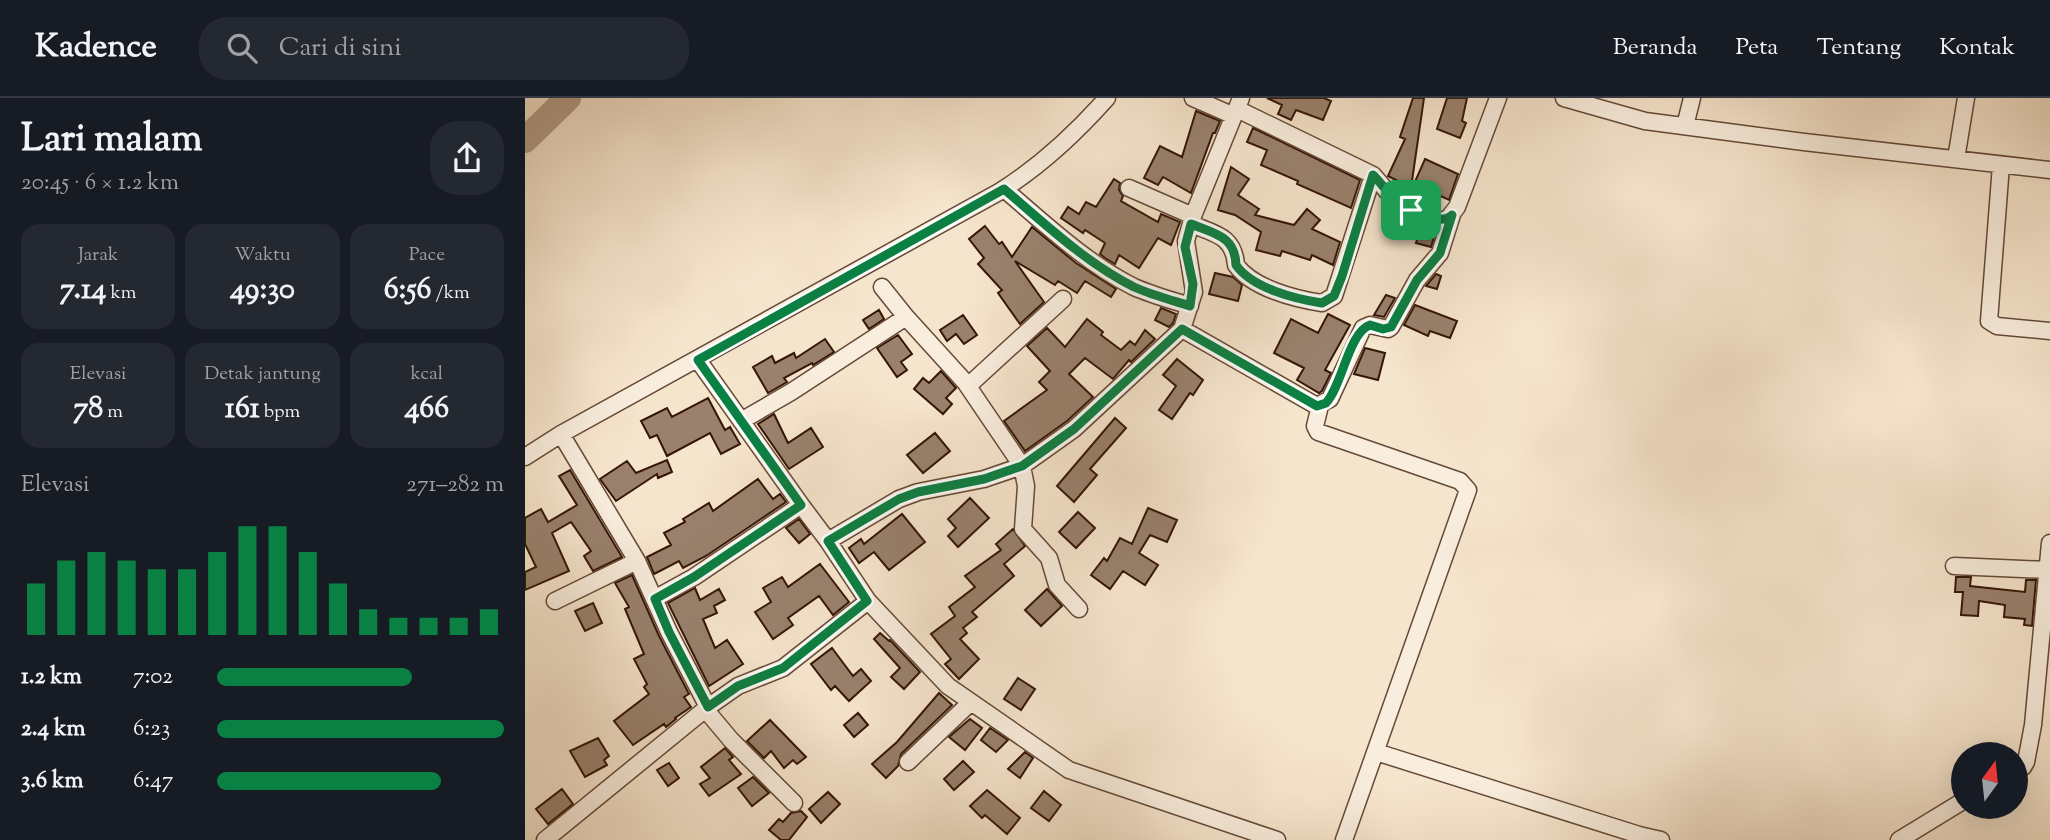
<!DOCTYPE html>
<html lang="id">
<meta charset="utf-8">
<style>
body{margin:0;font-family:"Sorts Mill Goudy",serif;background:#242831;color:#f1f3f6;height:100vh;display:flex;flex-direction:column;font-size:26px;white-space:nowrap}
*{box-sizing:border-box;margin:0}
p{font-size:23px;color:#9ea1a6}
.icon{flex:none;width:38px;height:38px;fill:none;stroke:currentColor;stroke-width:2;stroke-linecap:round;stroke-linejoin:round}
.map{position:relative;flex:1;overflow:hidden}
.panel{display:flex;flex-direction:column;background:#171b24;width:525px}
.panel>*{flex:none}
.needle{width:46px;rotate:15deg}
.buttons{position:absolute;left:1426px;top:644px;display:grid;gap:14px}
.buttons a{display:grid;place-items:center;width:77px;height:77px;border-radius:50%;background:#171b24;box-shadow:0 7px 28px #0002;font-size:35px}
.pin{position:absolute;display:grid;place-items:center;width:60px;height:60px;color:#fff;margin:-30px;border-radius:14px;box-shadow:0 4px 10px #0006}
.round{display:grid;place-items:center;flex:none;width:74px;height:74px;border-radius:28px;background:#242831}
.headline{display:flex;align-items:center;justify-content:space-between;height:119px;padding:0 21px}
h1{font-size:38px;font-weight:700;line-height:52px}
.stats{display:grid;grid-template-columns:repeat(3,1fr);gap:10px;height:119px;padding:7px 21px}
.stats div{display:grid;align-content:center;border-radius:18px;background:#242831;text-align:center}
.stats b{font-size:30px;font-weight:700}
.stats small{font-size:19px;font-weight:400}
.stats p{font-size:19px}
.chart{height:196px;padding:14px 21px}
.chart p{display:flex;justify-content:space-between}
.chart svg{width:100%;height:126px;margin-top:7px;stroke:#0b8043;stroke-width:6}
ul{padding:0 21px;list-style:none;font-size:23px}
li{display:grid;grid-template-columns:112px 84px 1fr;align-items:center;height:52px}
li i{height:18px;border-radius:9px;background:#0b8043}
header{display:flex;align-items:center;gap:42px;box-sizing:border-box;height:98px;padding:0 35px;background:#171b24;border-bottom:2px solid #363941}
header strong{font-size:33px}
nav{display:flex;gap:38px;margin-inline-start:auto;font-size:24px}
.search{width:490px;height:63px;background:#242831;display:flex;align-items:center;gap:18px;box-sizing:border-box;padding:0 24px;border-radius:28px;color:#9ea1a6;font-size:26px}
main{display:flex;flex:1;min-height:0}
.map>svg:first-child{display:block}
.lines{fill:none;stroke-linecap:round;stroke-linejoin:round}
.river{stroke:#b49e89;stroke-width:26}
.building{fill:#99816d;stroke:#351505;stroke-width:2}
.minor-casing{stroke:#654937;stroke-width:19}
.minor{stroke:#f9eede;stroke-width:16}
.route-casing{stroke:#fff;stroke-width:14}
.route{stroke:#0b8043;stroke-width:9}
</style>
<header>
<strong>Kadence</strong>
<div class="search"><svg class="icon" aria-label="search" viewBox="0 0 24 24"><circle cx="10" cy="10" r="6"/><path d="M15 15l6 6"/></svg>Cari di sini</div>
<nav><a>Beranda</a><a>Peta</a><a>Tentang</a><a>Kontak</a></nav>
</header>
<main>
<section class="panel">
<div class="headline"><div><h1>Lari malam</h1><p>20:45 · 6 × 1.2 km</p></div><a class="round"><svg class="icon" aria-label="share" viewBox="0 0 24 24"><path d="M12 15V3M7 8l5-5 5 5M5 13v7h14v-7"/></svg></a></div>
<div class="stats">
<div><p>Jarak</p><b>7.14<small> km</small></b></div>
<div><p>Waktu</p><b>49:30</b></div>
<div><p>Pace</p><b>6:56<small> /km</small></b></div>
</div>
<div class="stats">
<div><p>Elevasi</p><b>78<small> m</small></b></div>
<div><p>Detak jantung</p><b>161<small> bpm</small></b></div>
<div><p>kcal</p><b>466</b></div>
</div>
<div class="chart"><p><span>Elevasi</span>271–282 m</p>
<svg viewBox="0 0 160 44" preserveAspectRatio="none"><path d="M5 44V26M15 44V18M25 44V15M35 44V18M45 44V21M55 44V21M65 44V15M75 44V6M85 44V6M95 44V15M105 44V26M115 44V35M125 44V38M135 44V38M145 44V38M155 44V35"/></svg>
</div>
<ul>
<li><b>1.2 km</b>7:02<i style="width:68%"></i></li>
<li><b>2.4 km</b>6:23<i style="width:100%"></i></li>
<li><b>3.6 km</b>6:47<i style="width:78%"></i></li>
</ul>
</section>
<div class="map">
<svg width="1525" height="742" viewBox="0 0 1525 742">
<rect width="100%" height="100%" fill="#f6e5cd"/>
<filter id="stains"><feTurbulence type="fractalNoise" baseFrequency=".00286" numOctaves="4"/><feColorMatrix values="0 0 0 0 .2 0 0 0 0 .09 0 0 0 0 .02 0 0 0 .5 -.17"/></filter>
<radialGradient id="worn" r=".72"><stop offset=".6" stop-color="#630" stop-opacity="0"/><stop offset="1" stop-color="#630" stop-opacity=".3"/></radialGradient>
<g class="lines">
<!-- river -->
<path class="river" d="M0,42L43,0"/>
</g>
<!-- building -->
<path class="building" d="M742,0H799L806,3L798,22L771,12L766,22L753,16L757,7Z
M888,0H899L886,90L863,78L880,41L875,39Z
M922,0H942L937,23L941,25L935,40L912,31Z
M671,13L695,23L690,35H688L666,95L638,79L633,87L619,80L635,48L657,59Z
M728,30L835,82L826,110L772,86L773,83L736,67L742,52L722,44Z
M900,61L933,76L924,102L889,86Z
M706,69L724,81L713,97L734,111L730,117L769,127L782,111L795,122L787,131L815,144L808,167L787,157L785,162L757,153L755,158L731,152L736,134L710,117L693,112Z
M589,81L595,85L594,92L598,98L596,103L633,124L636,116L655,124L646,147L633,140L614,170L594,157L590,166L580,160L575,156L580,145L560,132L558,135L536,120L543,109L554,116L561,104L571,109Z
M896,127L911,132L906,149L891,145Z
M460,128L474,146L477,144L487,159L507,129L551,165L591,191L586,199L560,183L552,195L533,183L530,187L490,163L519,204L495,226L473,195L477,192L453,166L459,160L444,141Z
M690,175L708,179L717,187L713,203L684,196Z
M911,176L916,178L912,191L901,188Z
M861,197L870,200L859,219L849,217Z
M890,207L932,223L925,240L905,233L903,238L879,227Z
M636,210L651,216L648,225L644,229L630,222Z
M354,212L359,221L344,231L338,222Z
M803,216L825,227L800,272L806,275L797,293L794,295L772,282L779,270L749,255L766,221L793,235Z
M438,217L452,237L439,246L431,236L422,243L415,232Z
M562,221L578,234L576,237L596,252L605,243L610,247L620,232L630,241L606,264L604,262L588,281L560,260L544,276L568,299L542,323L500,353L479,323L522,292L514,284L525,273L502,248L522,230L540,249Z
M373,237L387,256L376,264L382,272L372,279L352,250Z
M300,241L309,254L288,267L287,265L259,280L262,284L243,295L228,269L247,258L250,265L269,255L271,260Z
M840,250L860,255L853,282L829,276Z
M652,261L678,282L668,297L665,295L647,321L634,312L651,288L638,277Z
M416,273L431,290L421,300L427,306L418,316L389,291L398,280L404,285Z
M183,300L200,332L205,329L215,346L196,356L185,335L142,358L132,337L125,340L116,323L142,310L147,319Z
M249,316L263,345L286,330L298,349L264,371L233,326Z
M590,320L601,330L565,371L572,377L549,404L532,388Z
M410,335L425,353L398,375L382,357Z
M142,362L147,374L133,380L132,376L91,403L75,381L102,363L111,375Z
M45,372L97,459L68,473L59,458L66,453L46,424L27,435L44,473L0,492V474L11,469L0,446V420L16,411L23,424L52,407L34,378Z
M233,381L248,401L255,396L261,404L181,458L158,470L154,463L129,476L122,459L146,447L139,435L160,424L158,421L184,405L188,413Z
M445,400L464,420L433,449L423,438L431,430L423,421Z
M623,410L652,422L642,444L625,437L614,455L633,467L620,487L598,473L585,491L566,477L579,460L582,463L595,440L607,446Z
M553,414L570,430L551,450L534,434Z
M377,416L400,444L364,472L349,454L334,465L324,450L336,441L339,446Z
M274,421L285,436L274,445L261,430Z
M488,431L500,448L479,466L489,478L447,514L452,519L438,530L442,535L435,541L454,561L434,581L420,566L426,561L406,536L430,518L424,509L450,489L440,478L476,452L471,446Z
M295,466L324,504L308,517L294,498L263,520L268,527L248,541L230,514L246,504L238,490L257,479L263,489Z
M107,477L134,538L164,596L159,599L166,609L150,620L151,621L141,629L139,626L108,647L89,623L124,596L119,589L122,586L109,561L119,556L100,511L104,509L90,485Z
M1431,479H1446L1445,488L1500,494L1501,482H1511L1507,528L1499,527L1500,521L1479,519L1480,507L1454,503L1453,518L1436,517L1438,494H1430Z
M170,490L175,502L194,491L200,502L189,508L192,515L178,521L190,550L202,542L218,566L184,588L143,505Z
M522,491L537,508L516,528L500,512Z
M68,505L77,525L60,533L50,513Z
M355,535L364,543L365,542L395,574L379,591L366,579L375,570L349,541Z
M307,550L328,578L336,571L346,583L324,603L310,588L306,592L286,566Z
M493,580L510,591L496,612L479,601Z
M414,595L427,607L376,656L373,668L361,680L347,666L372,644Z
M333,615L343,627L329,639L319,627Z
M445,621L457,630L440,652L424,639Z
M245,622L281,659L272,666L268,662L259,670L246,653L239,660L222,643Z
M465,630L483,642L471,654L456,642Z
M73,640L84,658L79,662L82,667L60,679L45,653Z
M200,650L208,659L204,662L216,676L184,698L175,686L185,680L176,669Z
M500,654L508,660L495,680L483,671Z
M438,663L449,674L429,692L419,681Z
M144,665L154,680L143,688L132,672Z
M228,679L244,695L227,708L213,690Z
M37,691L48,706L23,726L11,711Z
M462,692L495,720L482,736L460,717L457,720L445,708Z
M519,693L536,707L524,723L506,710Z
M303,694L315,706L296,725L284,711Z
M276,713L282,719L264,742H256L244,732L254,721L258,724L266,715Z"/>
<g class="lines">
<defs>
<path id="minor" d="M668,0L709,18
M716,0L668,118L661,143L669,194L657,231L549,331L497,368L459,381L393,394L374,401L303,443L343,503L423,588L544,672L752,742
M1039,0L1120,23L1279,44L1525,72
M712,11L848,77L868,100L886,112L913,122H922L932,109L973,0
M1160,28L1167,0
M1431,61L1441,0
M1476,67L1464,223L1472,228L1525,233
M604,90L668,118
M479,91C519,125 561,165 609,189C627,197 646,202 665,208
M666,126C690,136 709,138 711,167C727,190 770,201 797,205L809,198L848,77
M357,189L381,219L440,284L497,368L501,388L498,431L524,460L532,487L554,511
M657,231L790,307L794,312L790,328L793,334L935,383L943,392L819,742
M443,288L538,201
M792,308L805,301L838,230L845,227L863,231L866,229L892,182L915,155L927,117
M216,323L266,294L381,219
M36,336L112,463L144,534L183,609
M0,359L36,336L474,94C516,68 550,36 582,0
M276,407L303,443
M1429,468L1522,472
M129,501L169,479L276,407L173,262
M30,503L112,463
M180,611L206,642L269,705
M851,654L1114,737L1136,742
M383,664L445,605
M1491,674L1498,669L1501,664L1508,627L1525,445
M20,742L183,609L213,588L258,570L343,503
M1374,742L1438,703"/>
</defs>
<!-- minor casing -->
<use href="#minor" class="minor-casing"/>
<!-- minor -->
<use href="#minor" class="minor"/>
</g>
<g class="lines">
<defs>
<path id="route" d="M848,77C856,85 863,95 871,102C883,113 914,129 927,117L915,155L892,182L866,229L858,231L845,227C824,234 817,288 801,305L792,308L657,231L549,331L497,368L459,381L393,394L374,401L303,443L342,503L258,570L213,588L183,609L144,534L130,501L169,479L276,407L173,262L479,91C519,125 561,165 609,189C627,197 646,202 665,208L668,186L660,149L666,126C690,136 710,138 711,167C727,190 770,201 797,205L809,198L817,178Z"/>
</defs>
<!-- route casing -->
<use href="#route" class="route-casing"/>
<!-- route -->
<use href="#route" class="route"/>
</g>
<rect width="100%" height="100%" filter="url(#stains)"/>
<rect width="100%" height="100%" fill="url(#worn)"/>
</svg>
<div class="buttons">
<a><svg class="needle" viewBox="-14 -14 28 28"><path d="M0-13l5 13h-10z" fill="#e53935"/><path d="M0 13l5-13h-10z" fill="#9ea1a6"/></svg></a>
</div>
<div class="pin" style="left:886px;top:112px;background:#1e9e55"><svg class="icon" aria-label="arrive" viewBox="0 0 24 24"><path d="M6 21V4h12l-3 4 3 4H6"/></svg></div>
</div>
</main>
